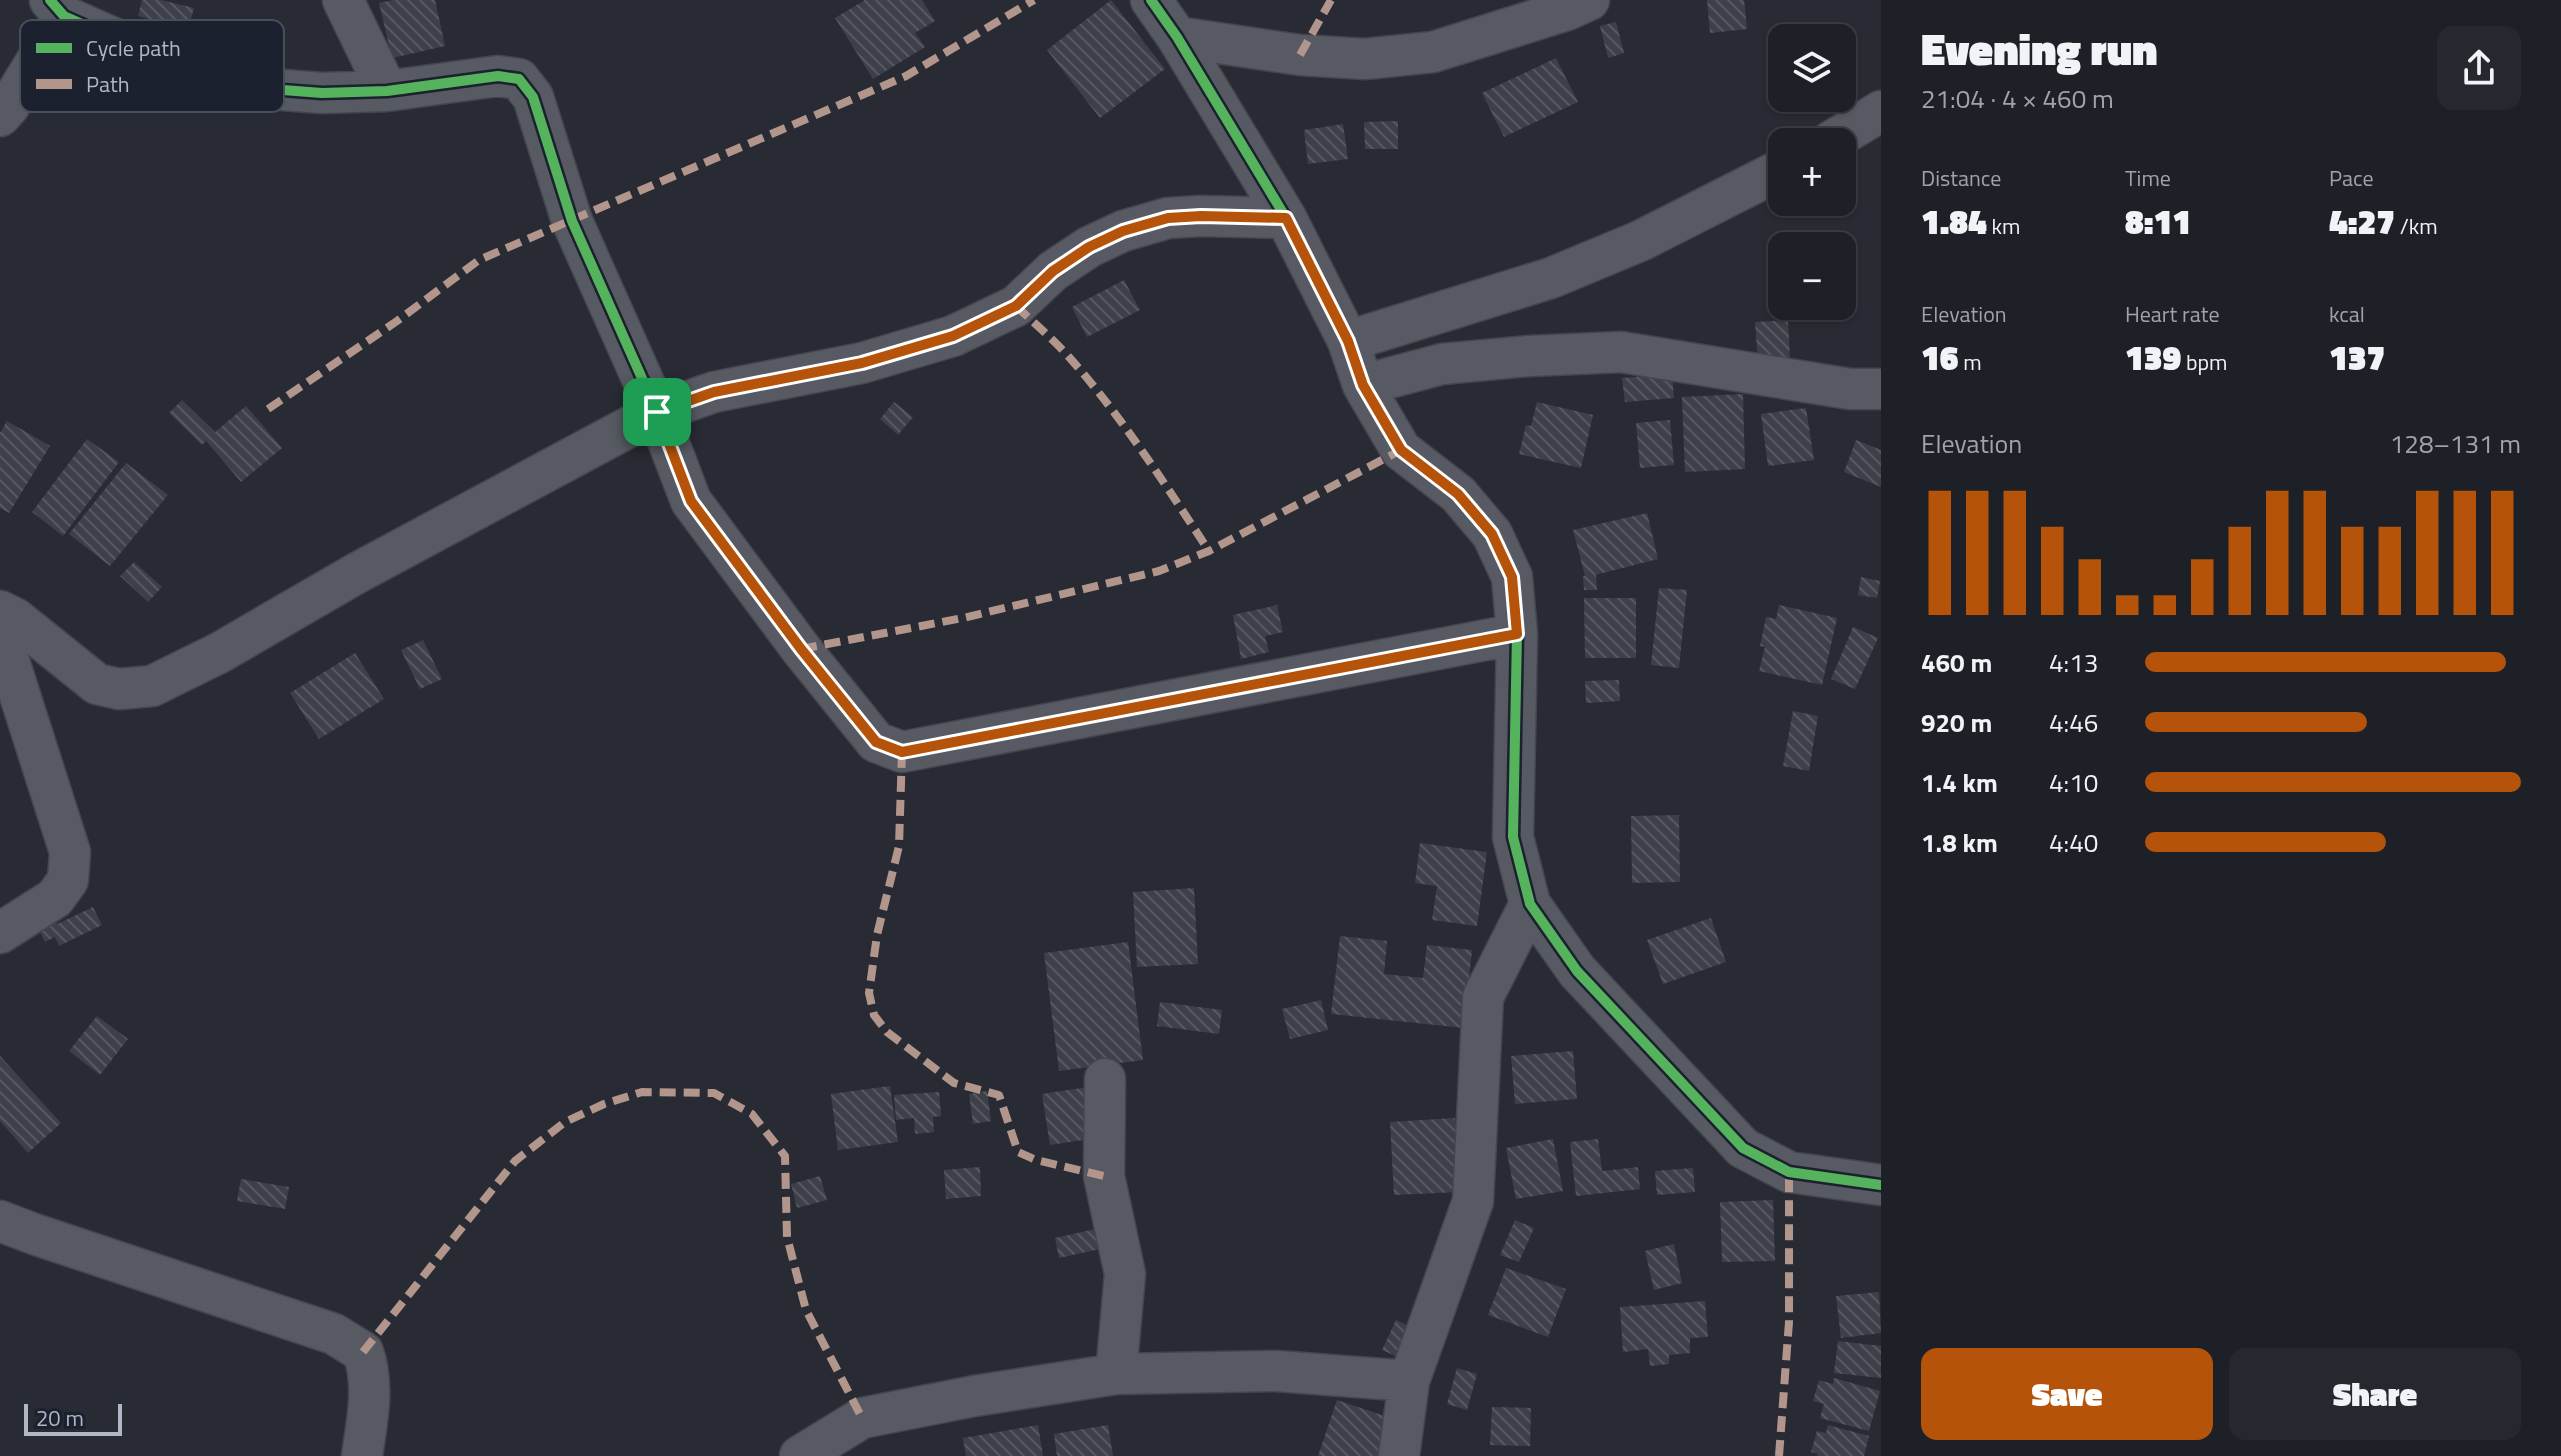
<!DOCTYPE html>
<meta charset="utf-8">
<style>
body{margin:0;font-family:"Titillium Web",sans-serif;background:#26282f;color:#f1f3f6;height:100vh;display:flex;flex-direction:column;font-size:30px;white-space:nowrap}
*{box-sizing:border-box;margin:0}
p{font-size:26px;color:#a1a3a7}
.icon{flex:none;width:44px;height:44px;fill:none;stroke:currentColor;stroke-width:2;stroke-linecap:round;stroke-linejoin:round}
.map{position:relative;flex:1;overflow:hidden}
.drawer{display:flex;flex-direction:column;background:#1e2027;width:680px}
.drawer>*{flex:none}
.buttons{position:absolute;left:1768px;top:24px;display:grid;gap:16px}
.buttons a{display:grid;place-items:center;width:88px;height:88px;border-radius:16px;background:#1e2027;box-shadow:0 2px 6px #0004,0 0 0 2px #3c3e44;font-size:40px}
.scale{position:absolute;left:24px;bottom:20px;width:98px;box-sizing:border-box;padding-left:8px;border:4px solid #b1b6c5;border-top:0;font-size:22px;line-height:28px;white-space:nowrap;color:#b1b6c5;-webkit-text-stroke:6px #1b212e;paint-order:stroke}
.pin{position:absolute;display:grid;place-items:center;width:68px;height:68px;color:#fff;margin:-34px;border-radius:16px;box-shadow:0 4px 12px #0006}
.round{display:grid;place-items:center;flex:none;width:84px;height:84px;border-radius:16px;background:#26282f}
.head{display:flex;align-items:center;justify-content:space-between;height:136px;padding:0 40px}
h1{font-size:44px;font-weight:800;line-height:60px}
.stats{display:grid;grid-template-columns:repeat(3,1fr);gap:12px;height:136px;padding:8px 40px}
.stats div{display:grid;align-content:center}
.stats b{font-size:34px;font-weight:800}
.stats small{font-size:22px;font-weight:400}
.stats p{font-size:22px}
.chart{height:224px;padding:16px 40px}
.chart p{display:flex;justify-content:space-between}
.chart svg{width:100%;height:144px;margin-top:8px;stroke:#b45309;stroke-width:6}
.action{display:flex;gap:16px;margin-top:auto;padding:16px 40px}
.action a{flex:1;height:92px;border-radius:16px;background:#b45309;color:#fff;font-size:32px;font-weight:800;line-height:92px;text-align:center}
.action a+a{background:#26282f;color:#f1f3f6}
ul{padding:0 40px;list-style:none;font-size:26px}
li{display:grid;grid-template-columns:128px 96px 1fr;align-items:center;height:60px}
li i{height:20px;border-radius:10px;background:#b45309}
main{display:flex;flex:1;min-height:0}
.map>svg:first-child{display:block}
.building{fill:url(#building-back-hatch)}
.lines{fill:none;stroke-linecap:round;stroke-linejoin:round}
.minor-casing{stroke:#44464d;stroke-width:43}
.minor{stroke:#575a62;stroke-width:40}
.quiet{stroke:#b2968c;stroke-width:8;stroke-dasharray:16 8;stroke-linecap:butt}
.cycleway-casing{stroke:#1b212e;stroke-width:15}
.cycleway{stroke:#56b35d;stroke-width:10}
.route-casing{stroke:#fff;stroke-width:16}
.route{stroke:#b45309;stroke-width:10}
.key{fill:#1b212e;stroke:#484e5b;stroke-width:2}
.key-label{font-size:22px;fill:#b1b6c5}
</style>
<main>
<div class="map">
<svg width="1881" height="1456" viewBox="0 0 1881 1456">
<defs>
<pattern id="building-back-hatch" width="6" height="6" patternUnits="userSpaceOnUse" patternTransform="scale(2)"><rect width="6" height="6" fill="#3d4049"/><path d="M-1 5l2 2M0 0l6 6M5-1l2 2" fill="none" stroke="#575962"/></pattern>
</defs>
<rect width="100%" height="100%" fill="#282b34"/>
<!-- building -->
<path class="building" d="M142,0H161L194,8L188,29L138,16Z
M393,0H435L445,46L392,58L379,3Z
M865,0H922L935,21L915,33L925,47L873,79L835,18Z
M1111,0L1165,69L1100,118L1047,50Z
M1707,0H1744L1747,29L1710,33Z
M1616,22L1624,53L1608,58L1600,26Z
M1556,58L1578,102L1504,137L1482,93Z
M1398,121V149H1365L1364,122Z
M1343,124L1348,159L1308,164L1304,130Z
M1124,280L1140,310L1087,337L1072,307Z
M1788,320L1790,360L1758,363L1755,322Z
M1672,374L1674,398L1625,402L1622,378Z
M1743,394L1745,469L1685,472L1682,397Z
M182,400L215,432L246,406L282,448L241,482L206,441L202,445L169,413Z
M894,402L913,417L898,435L880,419Z
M1537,402L1593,415L1581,468L1519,454L1526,425L1531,426Z
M1806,408L1814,460L1768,466L1761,414Z
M1670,420L1674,465L1640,468L1636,423Z
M7,421L50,446L9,513L0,508V433Z
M87,439L119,462L63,536L32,512Z
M1856,440L1881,450V487L1844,472Z
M126,463L168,495L110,566L69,534Z
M1647,513L1658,559L1591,576L1596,575L1597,590H1584L1583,576H1585L1573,530Z
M134,562L162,587L148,602L120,576Z
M1861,577L1880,581L1877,598L1858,595Z
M1659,588L1687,590L1679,668L1651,665Z
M1584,598H1636V658H1585Z
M1277,605L1283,632L1265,636L1269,652L1241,659L1233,615Z
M1779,605L1837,618L1822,685L1759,671L1765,647L1760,646L1766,617L1776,619Z
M1853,627L1878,638L1855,689L1831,679Z
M423,640L442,679L420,689L401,650Z
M355,653L384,699L319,739L290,693Z
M1619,680L1620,701L1586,703L1585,681Z
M1793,711L1818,716L1809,771L1783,766Z
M1679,815L1680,882L1632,883L1631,816Z
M1420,843L1487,852L1477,926L1432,920L1437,886L1415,883Z
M1194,888L1198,964L1137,967L1133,892Z
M93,907L102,925L59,946L55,937L45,942L33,918L50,910L57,924Z
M1711,918L1726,962L1663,984L1647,940Z
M1340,936L1387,941L1384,974L1423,978L1427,945L1472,950L1464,1028L1331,1014Z
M1128,942L1143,1060L1059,1071L1044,953Z
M1321,1000L1328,1030L1290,1039L1282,1009Z
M1160,1002L1222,1010L1219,1034L1157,1026Z
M97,1016L128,1039L100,1075L69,1051Z
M1573,1051L1577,1099L1515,1104L1511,1056Z
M0,1056L61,1123L28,1153L0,1121Z
M890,1086L898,1142L838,1150L831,1094Z
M1088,1087L1096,1138L1050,1145L1042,1094Z
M987,1091L991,1121L973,1124L969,1094Z
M939,1092L941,1116L933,1117L934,1132L915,1134L914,1118L896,1120L894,1095Z
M1455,1118L1459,1192L1394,1195L1390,1122Z
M1553,1139L1563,1191L1516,1199L1506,1148Z
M1598,1139L1602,1171L1638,1167L1640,1189L1576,1196L1570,1142Z
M980,1167L981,1196L946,1199L944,1170Z
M1693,1168L1695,1192L1657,1195L1655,1171Z
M820,1176L827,1200L797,1208L791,1184Z
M241,1179L289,1187L285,1209L237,1201Z
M1773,1200L1775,1261L1722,1262L1720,1202Z
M1515,1220L1534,1228L1519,1262L1500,1255Z
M1104,1227L1109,1247L1059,1258L1055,1238Z
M1674,1244L1682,1283L1654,1290L1645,1251Z
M1506,1268L1566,1289L1548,1337L1488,1315Z
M1879,1292L1881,1333L1841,1338L1836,1296Z
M1705,1301L1708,1337L1690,1338V1353L1669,1355V1364L1650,1366L1648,1349L1623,1352L1620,1307Z
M1396,1320L1421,1332L1407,1361L1382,1350Z
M1838,1341L1881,1346V1378L1834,1373Z
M1457,1368L1477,1374L1467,1410L1447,1404Z
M1834,1378L1880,1391L1869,1431L1820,1418L1824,1404L1813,1401L1819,1380L1833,1384Z
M1337,1400L1397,1420L1384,1456H1318Z
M1492,1407L1531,1408L1530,1446L1490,1445Z
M1038,1425L1043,1456H966L963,1438Z
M1108,1425L1113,1456H1057L1054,1434Z
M1828,1425L1869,1436L1864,1456H1817L1818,1454L1811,1452L1817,1431L1826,1433Z"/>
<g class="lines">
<defs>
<path id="minor" d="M50,0L64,16L156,57L257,88L322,93L387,91L498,76L519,79L533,97L572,221L657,412L691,501L801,649L876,742L902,752L1517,634
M343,0L387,91
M1151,0L1177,37L1286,218L1348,341L1363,385L1401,450L1458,494L1492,534L1512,577L1517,634L1513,837L1530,904L1577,971L1743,1148L1789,1172L1881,1185
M1177,37L1300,55L1365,59L1433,52L1567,10L1589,0
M0,116L9,106L64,16
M1830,142L1881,111
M1348,341L1551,278L1640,241L1782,169
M1363,385L1442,364L1529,356L1621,352L1850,389H1881
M0,611L16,619L97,684L119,689L152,686L219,653L357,573L657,412L714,392L862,363L953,336L1016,306L1053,271L1089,247L1123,231L1168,218L1201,216L1286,218
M0,633L70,852L68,880L55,898L0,933
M1105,1079L1104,1176L1125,1274L1116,1374
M0,1221L34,1234L334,1334L363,1352C375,1386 367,1421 362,1456
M800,1456L862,1418L974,1396L1116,1374L1276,1371L1409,1381
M1399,1456L1409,1381L1473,1201L1483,997L1530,904"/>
</defs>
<!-- minor casing -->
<use href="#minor" class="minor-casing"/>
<!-- minor -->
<use href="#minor" class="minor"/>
<!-- quiet -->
<path class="quiet" d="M1300,55L1331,0
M1016,306C1034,323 1053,339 1069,357C1122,417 1165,484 1209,551
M268,409L397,321L479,260L906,76L1034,0
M801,649L963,618L1159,571L1209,551L1401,450
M902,752L899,846L877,935L869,993L874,1015L887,1032L954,1083L999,1095L1018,1152L1036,1160L1104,1176
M363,1352L515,1161L565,1122L604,1104L642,1092L714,1093L752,1114L785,1156L787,1237L806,1310L862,1418
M1779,1456L1789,1322V1172"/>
<defs>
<path id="cycleway" d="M50,0L64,16L156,57L257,88L322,93L387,91L498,76L519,79L533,97L572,221L657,412L691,501L801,649L876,742L902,752L1517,634
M1151,0L1177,37L1286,218L1348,341L1363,385L1401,450L1458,494L1492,534L1512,577L1517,634L1513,837L1530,904L1577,971L1743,1148L1789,1172L1881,1185"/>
</defs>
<!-- cycleway casing -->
<use href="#cycleway" class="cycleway-casing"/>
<!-- cycleway -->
<use href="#cycleway" class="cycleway"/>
</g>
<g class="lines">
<defs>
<path id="route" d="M1201,216L1286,218L1348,341L1363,385L1401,450L1458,494L1492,534L1512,577L1517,634L902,752L876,742L801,649L691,501L657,412L714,392L862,363L953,336L1016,306L1053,271L1089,247L1123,231L1168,218Z"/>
</defs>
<!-- route casing -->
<use href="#route" class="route-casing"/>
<!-- route -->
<use href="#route" class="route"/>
</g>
<!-- legend -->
<rect x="20" y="20" width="264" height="92" rx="12" class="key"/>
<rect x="36" y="43" width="36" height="10" fill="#56b35d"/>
<rect x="36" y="79" width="36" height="10" fill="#b2968c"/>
<g class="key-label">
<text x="86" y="56">Cycle path</text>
<text x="86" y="92">Path</text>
</g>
</svg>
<div class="buttons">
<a><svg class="icon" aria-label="layers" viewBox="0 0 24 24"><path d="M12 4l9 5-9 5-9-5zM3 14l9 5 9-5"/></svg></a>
<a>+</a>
<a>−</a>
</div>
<div class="scale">20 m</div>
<div class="pin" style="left:657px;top:412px;background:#1e9e55"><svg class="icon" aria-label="arrive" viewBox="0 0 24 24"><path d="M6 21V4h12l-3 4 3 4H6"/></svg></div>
</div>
<section class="drawer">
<div class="head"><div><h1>Evening run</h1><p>21:04 · 4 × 460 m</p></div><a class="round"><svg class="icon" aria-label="share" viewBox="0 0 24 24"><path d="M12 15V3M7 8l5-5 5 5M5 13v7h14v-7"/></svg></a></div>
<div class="stats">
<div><p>Distance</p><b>1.84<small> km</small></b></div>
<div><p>Time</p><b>8:11</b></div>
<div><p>Pace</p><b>4:27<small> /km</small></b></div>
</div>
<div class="stats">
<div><p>Elevation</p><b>16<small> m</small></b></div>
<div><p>Heart rate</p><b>139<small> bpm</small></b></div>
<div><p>kcal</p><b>137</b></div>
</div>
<div class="chart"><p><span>Elevation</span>128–131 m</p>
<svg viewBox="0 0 160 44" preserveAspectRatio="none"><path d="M5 44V6M15 44V6M25 44V6M35 44V17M45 44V27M55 44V38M65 44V38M75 44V27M85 44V17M95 44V6M105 44V6M115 44V17M125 44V17M135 44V6M145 44V6M155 44V6"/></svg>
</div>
<ul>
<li><b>460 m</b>4:13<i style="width:96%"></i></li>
<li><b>920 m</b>4:46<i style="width:59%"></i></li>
<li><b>1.4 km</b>4:10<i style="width:100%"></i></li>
<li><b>1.8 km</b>4:40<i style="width:64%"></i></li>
</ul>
<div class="action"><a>Save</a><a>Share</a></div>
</section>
</main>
